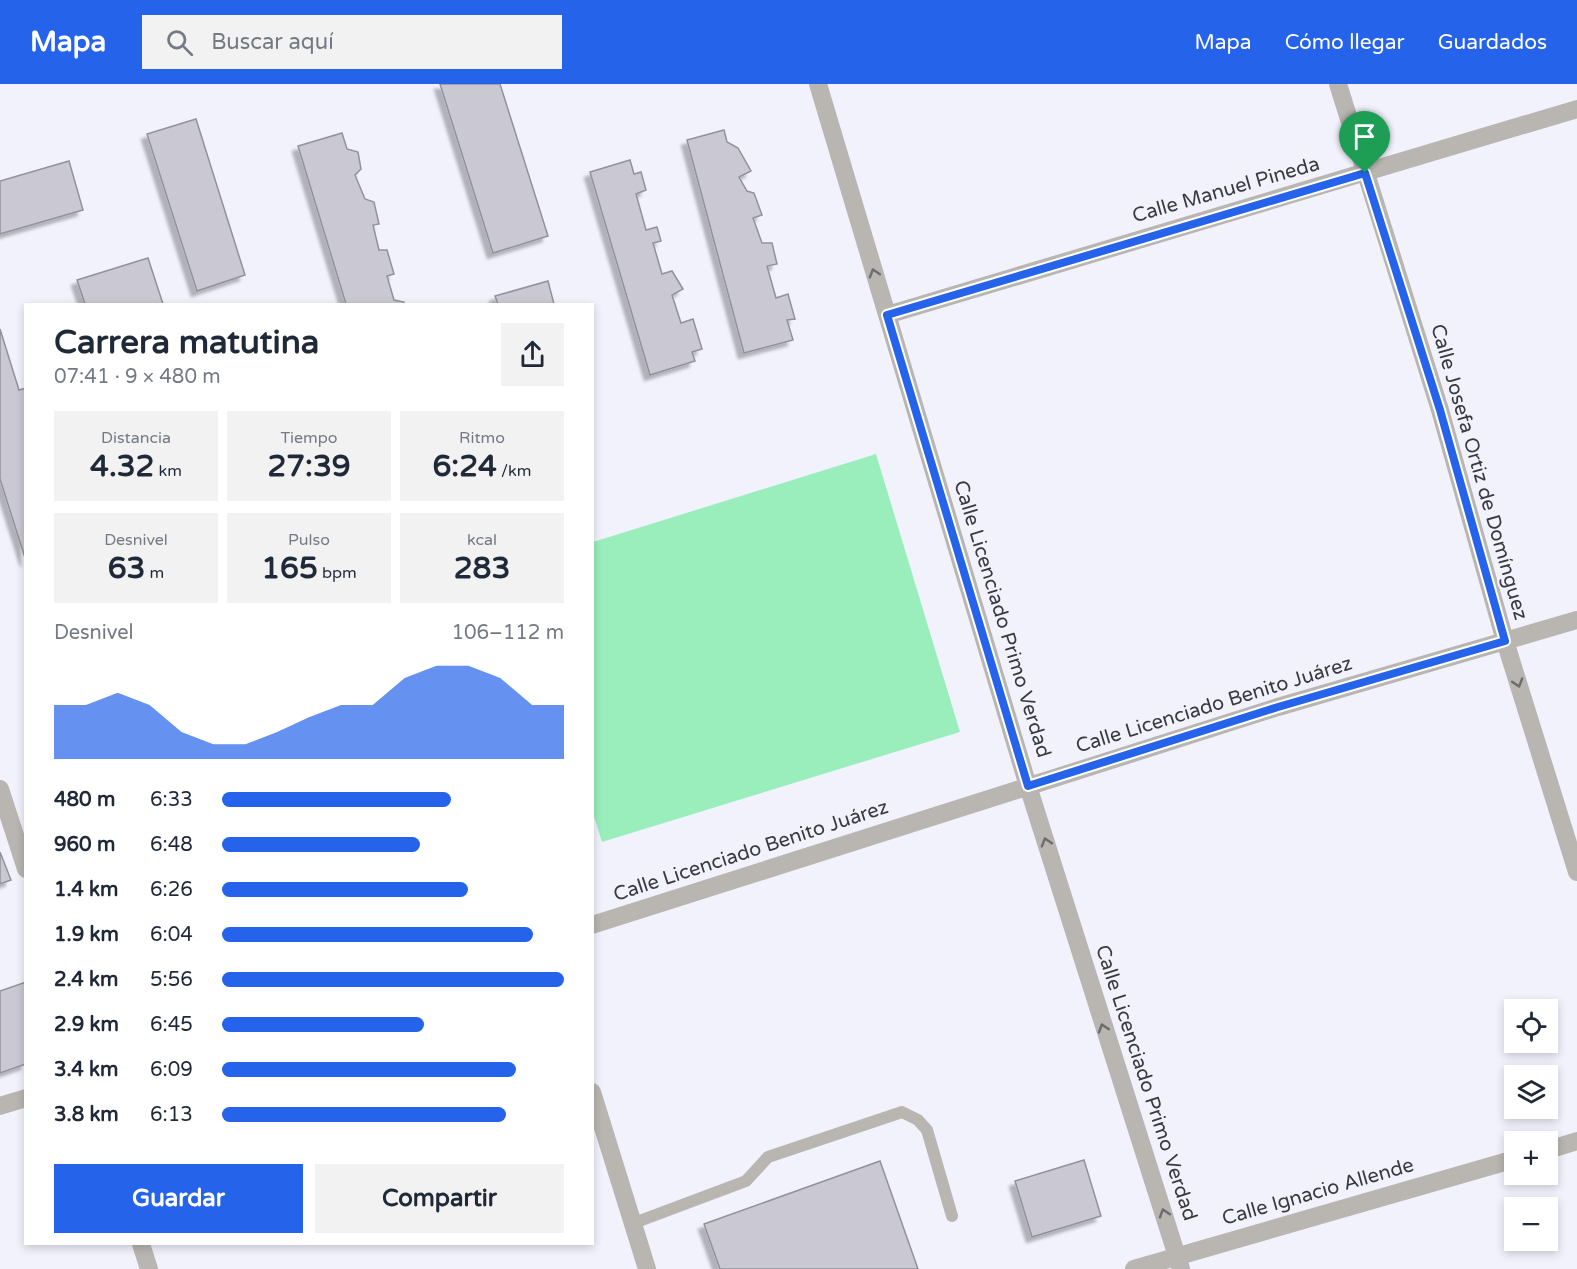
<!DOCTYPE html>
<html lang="es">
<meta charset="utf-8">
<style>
body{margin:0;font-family:"Varela Round",sans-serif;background:#f2f2f3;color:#1f2937;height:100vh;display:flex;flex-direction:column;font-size:22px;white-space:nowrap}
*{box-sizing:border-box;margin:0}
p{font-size:20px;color:#747a83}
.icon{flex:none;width:33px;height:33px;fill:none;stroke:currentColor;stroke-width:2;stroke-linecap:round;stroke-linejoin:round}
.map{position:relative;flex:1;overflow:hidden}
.panel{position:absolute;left:24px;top:219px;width:570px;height:942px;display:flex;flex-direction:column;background:#fff;border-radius:0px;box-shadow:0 3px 9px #0003}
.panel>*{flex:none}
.fabs{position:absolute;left:1504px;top:915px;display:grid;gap:12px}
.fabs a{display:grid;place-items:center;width:54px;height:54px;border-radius:0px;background:#fff;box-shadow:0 3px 9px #0003;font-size:30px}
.pin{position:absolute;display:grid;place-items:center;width:51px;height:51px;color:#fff;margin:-62px -26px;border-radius:50% 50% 50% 0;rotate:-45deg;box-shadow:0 0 6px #0007}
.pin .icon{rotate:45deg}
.round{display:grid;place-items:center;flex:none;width:63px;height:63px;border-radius:0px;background:#f2f2f3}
.head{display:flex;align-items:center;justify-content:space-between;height:102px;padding:0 30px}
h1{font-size:33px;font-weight:700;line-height:45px}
.stats{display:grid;grid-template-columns:repeat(3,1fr);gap:9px;height:102px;padding:6px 30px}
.stats div{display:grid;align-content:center;border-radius:0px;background:#f2f2f3;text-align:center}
.stats b{font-size:30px;font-weight:700}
.stats small{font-size:16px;font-weight:400}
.stats p{font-size:16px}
.chart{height:168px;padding:12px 30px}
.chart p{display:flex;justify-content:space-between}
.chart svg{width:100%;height:108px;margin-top:6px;fill:#2563eb;opacity:.7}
.action{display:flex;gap:12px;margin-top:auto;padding:12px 30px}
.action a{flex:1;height:69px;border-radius:0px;background:#2563eb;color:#fff;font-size:24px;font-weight:700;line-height:69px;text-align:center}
.action a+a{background:#f2f2f3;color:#1f2937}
ul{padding:0 30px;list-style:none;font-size:20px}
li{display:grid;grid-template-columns:96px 72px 1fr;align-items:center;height:45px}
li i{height:15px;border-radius:8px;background:#2563eb}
header{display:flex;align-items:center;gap:36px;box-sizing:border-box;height:84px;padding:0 30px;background:#2563eb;color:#fff}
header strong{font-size:28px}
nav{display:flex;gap:33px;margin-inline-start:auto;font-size:21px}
.search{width:420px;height:54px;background:#f2f2f3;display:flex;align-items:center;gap:15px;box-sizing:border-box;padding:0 21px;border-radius:0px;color:#747a83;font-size:22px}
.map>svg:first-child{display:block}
.green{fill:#9aeebc}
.building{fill:#c9c8d3;stroke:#92929c;stroke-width:1.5;filter:url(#shadow)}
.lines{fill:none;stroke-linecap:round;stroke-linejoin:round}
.service{stroke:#b9b6b2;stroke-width:12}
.minor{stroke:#b9b6b2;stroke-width:18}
.tertiary{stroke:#b9b6b2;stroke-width:18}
.oneway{stroke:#6d6b6c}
.route-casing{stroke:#fff;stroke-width:12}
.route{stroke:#2563eb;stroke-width:8}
.labels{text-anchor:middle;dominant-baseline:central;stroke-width:4.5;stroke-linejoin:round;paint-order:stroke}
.street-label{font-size:20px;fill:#3a393e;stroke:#f2f2fd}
</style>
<header>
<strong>Mapa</strong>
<div class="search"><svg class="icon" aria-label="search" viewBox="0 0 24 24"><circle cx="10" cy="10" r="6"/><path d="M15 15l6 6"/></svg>Buscar aquí</div>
<nav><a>Mapa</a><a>Cómo llegar</a><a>Guardados</a></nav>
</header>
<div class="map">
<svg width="1577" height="1185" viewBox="0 0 1577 1185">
<defs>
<filter id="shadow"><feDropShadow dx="-5.5" dy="5.5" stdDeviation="1.5" flood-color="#0004"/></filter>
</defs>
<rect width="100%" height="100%" fill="#f2f2fd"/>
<!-- green -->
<path class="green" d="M876,370L960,648L602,758L592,726L593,458Z"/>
<!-- building -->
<path class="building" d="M440,0H500L548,152L493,169Z
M196,35L245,191L197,207L147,50Z
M724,46L727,58L738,64L751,87L739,93L747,107L754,109L762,131L753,134L762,159H772L777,180L767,182L776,214L788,210L795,235L787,236L793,256L744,269L687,56Z
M342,49L347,65L358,68L361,85L355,91L365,115L374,118L379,140L373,141L379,166H387L394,190L387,192L394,216L404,218V220H346L298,62Z
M630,76L634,90L641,88L646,106L636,110L646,146L657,143L661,157L653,159L662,190L672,187L683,205L672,211L681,239L693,235L702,265L692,268L695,277L650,291L590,88Z
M69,77L83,126L0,150V97Z
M148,174L163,220H85L77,196Z
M548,197L554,220H498L495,212Z
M0,245L19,306L26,304V477L0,395Z
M0,768L11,796L0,800Z
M26,898V980L0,989V907Z
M1084,1076L1101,1132L1032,1153L1015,1097Z
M880,1077L918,1185H720L704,1140Z"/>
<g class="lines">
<!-- service -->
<path class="service" d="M634,1139L746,1097L768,1073L902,1028L918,1036L927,1046L952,1132"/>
<!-- minor -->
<path class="minor" d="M818,0L1028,702L1181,1185
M1338,0L1440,326L1505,557L1577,788
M887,231L1577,25
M592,841L1278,623L1577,536
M592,1008L647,1185
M0,1022L26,1014
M1548,1066L1577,1057
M1134,1185L1515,1075"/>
<!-- tertiary -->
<path class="tertiary" d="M0,705L26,785
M141,1160L149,1185"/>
</g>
<!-- one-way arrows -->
<defs><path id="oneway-chevron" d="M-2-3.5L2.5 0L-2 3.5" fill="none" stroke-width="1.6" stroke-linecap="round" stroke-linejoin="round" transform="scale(1.5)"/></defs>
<g class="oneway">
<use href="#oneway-chevron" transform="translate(874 189) rotate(-107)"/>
<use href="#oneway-chevron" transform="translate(1518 599) rotate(73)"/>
<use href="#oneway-chevron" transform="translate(1046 758) rotate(-107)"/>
<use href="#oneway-chevron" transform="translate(1103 944) rotate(-108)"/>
<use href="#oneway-chevron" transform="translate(1164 1129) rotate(-108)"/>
</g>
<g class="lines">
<defs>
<path id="route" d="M1365,89L1440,326L1505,557L1278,623L1028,702L887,231Z"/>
</defs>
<!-- route casing -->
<use href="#route" class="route-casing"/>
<!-- route -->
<use href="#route" class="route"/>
</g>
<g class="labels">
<!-- street labels -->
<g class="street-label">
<text transform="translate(1226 106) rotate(-16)">Calle Manuel Pineda</text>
<text transform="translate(1479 388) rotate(74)">Calle Josefa Ortiz de Domínguez</text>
<text transform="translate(1002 535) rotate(73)">Calle Licenciado Primo Verdad</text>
<text transform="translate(1214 621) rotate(-17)">Calle Licenciado Benito Juárez</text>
<text transform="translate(751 767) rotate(-18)">Calle Licenciado Benito Juárez</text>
<text transform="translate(1146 999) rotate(72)">Calle Licenciado Primo Verdad</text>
<text transform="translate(1318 1108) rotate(-16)">Calle Ignacio Allende</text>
</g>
</g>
</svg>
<div class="fabs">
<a><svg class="icon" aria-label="locate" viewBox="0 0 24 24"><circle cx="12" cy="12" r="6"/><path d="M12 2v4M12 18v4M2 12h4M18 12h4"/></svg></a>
<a><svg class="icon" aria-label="layers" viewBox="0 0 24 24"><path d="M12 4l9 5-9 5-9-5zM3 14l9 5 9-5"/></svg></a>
<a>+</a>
<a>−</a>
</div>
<div class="pin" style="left:1365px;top:89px;background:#1e9e55"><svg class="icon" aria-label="arrive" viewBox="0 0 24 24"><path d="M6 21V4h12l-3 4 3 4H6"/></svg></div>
<section class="panel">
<div class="head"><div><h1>Carrera matutina</h1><p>07:41 · 9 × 480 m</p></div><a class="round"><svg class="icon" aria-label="share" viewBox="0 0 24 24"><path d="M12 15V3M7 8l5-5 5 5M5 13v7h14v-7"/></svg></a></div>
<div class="stats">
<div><p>Distancia</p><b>4.32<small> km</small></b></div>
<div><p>Tiempo</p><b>27:39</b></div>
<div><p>Ritmo</p><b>6:24<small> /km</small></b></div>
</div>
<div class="stats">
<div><p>Desnivel</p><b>63<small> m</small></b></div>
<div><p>Pulso</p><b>165<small> bpm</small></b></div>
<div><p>kcal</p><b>283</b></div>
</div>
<div class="chart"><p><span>Desnivel</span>106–112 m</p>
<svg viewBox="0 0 160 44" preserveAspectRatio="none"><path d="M0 44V22L10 22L20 17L30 22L40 33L50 38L60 38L70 33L80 27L90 22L100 22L110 11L120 6L130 6L140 11L150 22L160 22V44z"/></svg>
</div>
<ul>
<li><b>480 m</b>6:33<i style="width:67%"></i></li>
<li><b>960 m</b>6:48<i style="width:58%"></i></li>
<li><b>1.4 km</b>6:26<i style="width:72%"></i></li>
<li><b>1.9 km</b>6:04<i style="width:91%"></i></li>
<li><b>2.4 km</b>5:56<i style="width:100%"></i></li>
<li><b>2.9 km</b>6:45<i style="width:59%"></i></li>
<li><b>3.4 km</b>6:09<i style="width:86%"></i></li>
<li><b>3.8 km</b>6:13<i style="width:83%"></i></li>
</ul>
<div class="action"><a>Guardar</a><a>Compartir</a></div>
</section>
</div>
